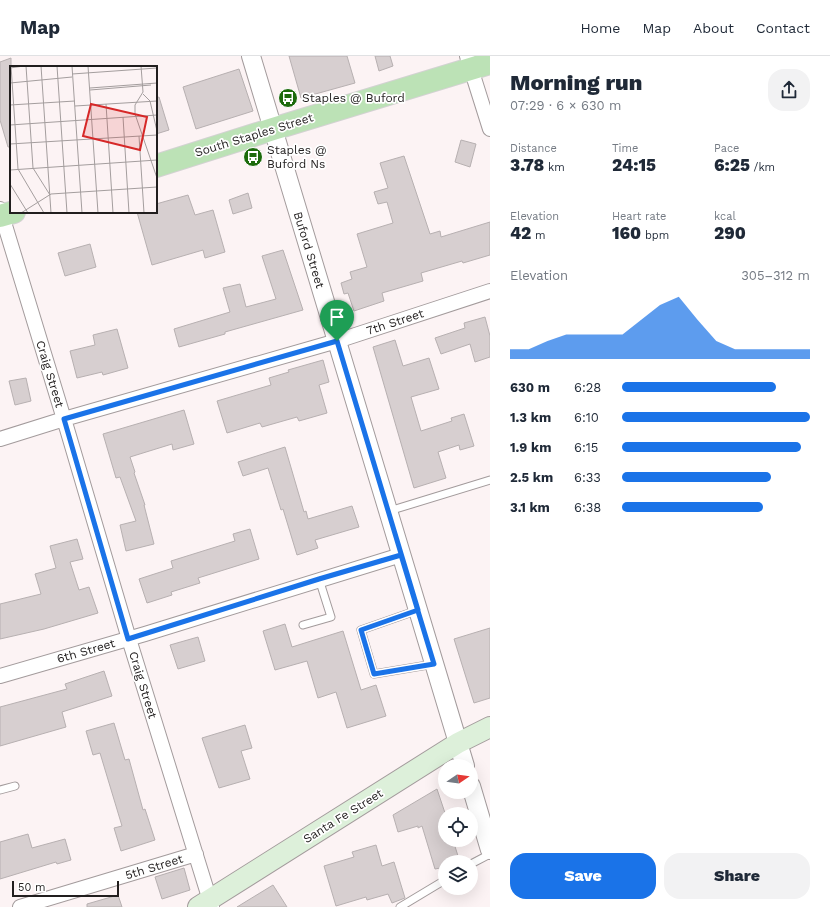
<!DOCTYPE html>
<meta charset="utf-8">
<style>
body{margin:0;font-family:"Work Sans",sans-serif;background:#f2f2f3;color:#1f2937;height:100vh;display:flex;flex-direction:column;font-size:15px;white-space:nowrap}
*{box-sizing:border-box;margin:0}
p{font-size:13px;color:#747a83}
.icon{flex:none;width:22px;height:22px;fill:none;stroke:currentColor;stroke-width:2;stroke-linecap:round;stroke-linejoin:round}
.map{position:relative;flex:1;overflow:hidden}
.side{display:flex;flex-direction:column;background:#fff;width:340px}
.side>*{flex:none}
.needle{width:26px;rotate:77deg}
.controls{position:absolute;left:438px;top:703px;display:grid;gap:8px}
.controls a{display:grid;place-items:center;width:40px;height:40px;border-radius:50%;background:#fff;box-shadow:0 4px 16px #0002;font-size:20px}
.scale{position:absolute;left:12px;bottom:10px;width:107px;box-sizing:border-box;padding-left:4px;border:2px solid #211e1e;border-top:0;font-size:11px;line-height:14px;white-space:nowrap;color:#211e1e;-webkit-text-stroke:3px #fff;paint-order:stroke}
.pin{position:absolute;display:grid;place-items:center;width:34px;height:34px;color:#fff;margin:-41px -17px;border-radius:50% 50% 50% 0;rotate:-45deg;box-shadow:0 0 4px #0007}
.pin .icon{rotate:45deg}
.round{display:grid;place-items:center;flex:none;width:42px;height:42px;border-radius:16px;background:#f2f2f3}
.head{display:flex;align-items:center;justify-content:space-between;height:68px;padding:0 20px}
h1{font-size:22px;font-weight:800;line-height:30px}
.metrics{display:grid;grid-template-columns:repeat(3,1fr);gap:6px;height:68px;padding:4px 20px}
.metrics div{display:grid;align-content:center}
.metrics b{font-size:17px;font-weight:800}
.metrics small{font-size:11px;font-weight:400}
.metrics p{font-size:11px}
.chart{height:112px;padding:8px 20px}
.chart p{display:flex;justify-content:space-between}
.chart svg{width:100%;height:72px;margin-top:4px;fill:#1a73e8;opacity:.7}
.action{display:flex;gap:8px;margin-top:auto;padding:8px 20px}
.action a{flex:1;height:46px;border-radius:16px;background:#1a73e8;color:#fff;font-size:16px;font-weight:800;line-height:46px;text-align:center}
.action a+a{background:#f2f2f3;color:#1f2937}
ul{padding:0 20px;list-style:none;font-size:13px}
li{display:grid;grid-template-columns:64px 48px 1fr;align-items:center;height:30px}
li i{height:10px;border-radius:5px;background:#1a73e8}
header{display:flex;align-items:center;gap:24px;box-sizing:border-box;height:56px;padding:0 20px;background:#fff;border-bottom:1px solid #e0e1e3}
header strong{font-size:19px}
nav{display:flex;gap:22px;margin-inline-start:auto;font-size:14px}
main{display:flex;flex:1;min-height:0}
.map>svg:first-child{display:block}
.building{fill:#d7cfd0;stroke:#b7b0b1}
.lines{fill:none;stroke-linecap:round;stroke-linejoin:round}
.service-casing{stroke:#a39b9c;stroke-width:9}
.minor-casing{stroke:#a39b9c;stroke-width:16}
.tertiary-casing{stroke:#a39b9c;stroke-width:20}
.secondary-casing{stroke:#a39b9c;stroke-width:22}
.primary-casing{stroke:#d3d2d2;stroke-width:24}
.service{stroke:#fff;stroke-width:7}
.minor{stroke:#fff;stroke-width:14}
.tertiary{stroke:#fff;stroke-width:18}
.secondary{stroke:#ddf0da;stroke-width:20}
.primary{stroke:#bce2b6;stroke-width:22}
.route-casing{stroke:#fff;stroke-width:8}
.route{stroke:#1a73e8;stroke-width:5}
.labels{text-anchor:middle;dominant-baseline:central;stroke-width:3.5;stroke-linejoin:round;paint-order:stroke}
.poi-label{font-size:12px;fill:#211e1e;stroke:#fff;text-anchor:start}
.street-label{font-size:12px;fill:#211e1e;stroke:#fff}
.inset-road{fill:none;stroke:#a49e9e;stroke-width:1}
.view{fill:#d62828;fill-opacity:0.15;stroke:#d62828;stroke-width:2}
.inset-edge{fill:none;stroke:#211e1e;stroke-width:2}
</style>
<header>
<strong>Map</strong>
<nav><a>Home</a><a>Map</a><a>About</a><a>Contact</a></nav>
</header>
<main>
<div class="map">
<svg width="490" height="851" viewBox="0 0 490 851">
<rect width="100%" height="100%" fill="#fcf3f4"/>
<!-- building -->
<path class="building" d="M289,0H347L355,27L301,42Z
M375,0H390L393,10L379,15Z
M11,2V91H8L0,64V6Z
M239,13L253,55L196,73L183,31Z
M159,41L169,74L156,78V42Z
M461,84L476,88L470,111L455,106Z
M404,100L430,178L440,175L441,181L490,166V199L463,207L462,205L421,217L423,225L382,237L384,245L354,255L348,237L344,238L341,227L352,223L350,216L367,211L357,178L393,167L387,146L378,148L374,136L388,132L380,107Z
M248,137L252,152L233,158L229,144Z
M188,139L195,159L213,154L225,196L205,202L203,194L152,209L137,156H156V148Z
M90,188L96,211L65,220L58,197Z
M283,194L303,254L225,276V278L179,291L174,273L230,256L223,232L240,228L246,251L276,243L262,200Z
M485,261L490,280V301L475,306L470,288L441,298L435,282L465,272L464,267Z
M117,273L128,312L103,319L102,316L77,322L70,295L95,289L93,279Z
M395,284L403,310L429,302L439,333L411,341L421,375L452,365L451,362L464,358L474,390L460,394L459,389L438,396L446,422L414,432L373,291Z
M323,304L329,326L319,329L327,357L299,365L297,361L262,371L260,367L227,377L217,345L271,329L269,322L289,316L288,314Z
M26,322L31,345L15,349L9,325Z
M184,354L194,388L173,394L172,388L130,401L135,416L134,417L145,449H144L154,488L126,495L120,469L136,465L120,421L116,422L103,378Z
M285,391L304,456L306,455L308,463L352,450L359,471L315,484L318,492L297,499L283,453L281,454L268,412L243,420L238,406Z
M250,473L259,503L198,522L200,527L171,536L172,539L147,547L139,523L173,512L171,505L235,485L233,478Z
M77,483L83,503L70,506L79,534L89,531L98,557L44,573L0,583V548L41,538L35,518L56,512L50,490Z
M285,568L292,591L343,575L361,634L376,629L386,660L347,672L336,636L318,642L307,605L275,614L263,575Z
M490,572V642L474,647L454,583Z
M198,581L205,605L178,613L170,589Z
M104,615L112,640L62,656L66,671L0,690V651L67,633L65,628Z
M114,667L125,704L129,703L143,754L145,753L155,784L121,795L114,772L122,770L100,697L93,699L86,675Z
M245,669L252,692L241,695L250,723L219,732L202,682Z
M437,733L445,757V784H453L458,800L449,802L450,806H445V811L435,813L422,770L418,772V770L398,776L393,759Z
M28,778L32,792L65,783L71,804L57,808L56,806L0,823V786Z
M376,789L382,810L394,806L405,842L392,847L388,838L367,844L366,841L336,850L324,810L354,801L352,796Z
M184,812L190,834L162,843L155,821Z
M273,829L287,851H237Z
M118,839L122,851H87V848Z"/>
<g class="lines">
<defs>
<path id="service" d="M389,455L490,424
M418,554L361,574L374,618L434,608
M303,569L331,561L319,523
M0,734L15,730
M471,808L490,798
M400,851L445,824"/>
<path id="minor" d="M467,0L490,73
M0,153L67,373L129,583L212,851
M0,383L64,363L337,285L490,235
M0,620L145,578L401,499
M20,851L196,798"/>
<path id="tertiary" d="M251,0L465,710
M471,730L490,794"/>
<path id="secondary" d="M198,851L458,687L490,671"/>
<path id="primary" d="M156,110L273,73L490,7
M0,160L14,156"/>
</defs>
<!-- service casing -->
<use href="#service" class="service-casing"/>
<!-- minor casing -->
<use href="#minor" class="minor-casing"/>
<!-- tertiary casing -->
<use href="#tertiary" class="tertiary-casing"/>
<!-- secondary casing -->
<use href="#secondary" class="secondary-casing"/>
<!-- primary casing -->
<use href="#primary" class="primary-casing"/>
<!-- service -->
<use href="#service" class="service"/>
<!-- minor -->
<use href="#minor" class="minor"/>
<!-- tertiary -->
<use href="#tertiary" class="tertiary"/>
<!-- secondary -->
<use href="#secondary" class="secondary"/>
<!-- primary -->
<use href="#primary" class="primary"/>
</g>
<g class="lines">
<defs>
<path id="route" d="M337,285L64,363L128,583L319,523L401,499L434,608L374,618L361,574L418,554C391,464 364,374 337,285"/>
</defs>
<!-- route casing -->
<use href="#route" class="route-casing"/>
<!-- route -->
<use href="#route" class="route"/>
</g>
<!-- icons -->
<defs>
<symbol id="bus-disc" viewBox="-11 -11 22 22"><circle r="9.5" fill="#1c6a0b" stroke="#fff"/><path d="M-5-6H5V4H4V6H2V4H-2V6H-4V4H-5ZM-3.5-4V0h7V-4ZM-3.5 1.2v1.5H-2V1.2ZM2 1.2v1.5H3.5V1.2Z" fill="#fff"/></symbol>
</defs>
<g fill-rule="evenodd">
<use href="#bus-disc" x="277" y="31" width="22" height="22"/>
<use href="#bus-disc" x="242" y="90" width="22" height="22"/>
</g>
<g class="labels">
<!-- poi labels -->
<g class="poi-label">
<text x="302" y="42">Staples @ Buford</text>
<text x="267" y="94">Staples @<tspan x="267" dy="14">Buford Ns</tspan></text>
</g>
<!-- street labels -->
<g class="street-label">
<text transform="translate(254 79) rotate(-17)">South Staples Street</text>
<text transform="translate(309 194) rotate(73)">Buford Street</text>
<text transform="translate(395 266) rotate(-18)">7th Street</text>
<text transform="translate(50 318) rotate(73)">Craig Street</text>
<text transform="translate(86 595) rotate(-16)">6th Street</text>
<text transform="translate(143 629) rotate(73)">Craig Street</text>
<text transform="translate(343 760) rotate(-32)">Santa Fe Street</text>
<text transform="translate(154 811) rotate(-17)">5th Street</text>
</g>
</g>
<!-- overview -->
<g transform="translate(10 10)">
<rect width="147" height="147" fill="#fcf3f4"/>
<path class="inset-road" d="M1,0L8,103L34,147M16,0L23,102L40,129M31,0L41,147M47,0L57,147M62,0L72,147M78,0L88,147M131,0L133,26L125,39V48L147,112M0,2L14,0M62,8L147,2M0,17L62,11M80,22L147,17M80,24L141,19M133,28L140,35L147,65M96,38L103,147M0,39L65,35M65,40L147,35M113,51L119,147M0,59L147,49M129,70L134,147M0,78L147,69M0,104L147,94M0,118L18,147M11,147L41,128L147,121"/>
<path class="view" d="M81,38L137,51L130,84L73,70Z"/>
<rect width="147" height="147" class="inset-edge"/>
</g>
</svg>
<div class="controls">
<a><svg class="needle" viewBox="-14 -14 28 28"><path d="M0-13l5 13h-10z" fill="#e53935"/><path d="M0 13l5-13h-10z" fill="#747a83"/></svg></a>
<a><svg class="icon" aria-label="locate" viewBox="0 0 24 24"><circle cx="12" cy="12" r="6"/><path d="M12 2v4M12 18v4M2 12h4M18 12h4"/></svg></a>
<a><svg class="icon" aria-label="layers" viewBox="0 0 24 24"><path d="M12 4l9 5-9 5-9-5zM3 14l9 5 9-5"/></svg></a>
</div>
<div class="scale">50 m</div>
<div class="pin" style="left:337px;top:285px;background:#1e9e55"><svg class="icon" aria-label="arrive" viewBox="0 0 24 24"><path d="M6 21V4h12l-3 4 3 4H6"/></svg></div>
</div>
<section class="side">
<div class="head"><div><h1>Morning run</h1><p>07:29 · 6 × 630 m</p></div><a class="round"><svg class="icon" aria-label="share" viewBox="0 0 24 24"><path d="M12 15V3M7 8l5-5 5 5M5 13v7h14v-7"/></svg></a></div>
<div class="metrics">
<div><p>Distance</p><b>3.78<small> km</small></b></div>
<div><p>Time</p><b>24:15</b></div>
<div><p>Pace</p><b>6:25<small> /km</small></b></div>
</div>
<div class="metrics">
<div><p>Elevation</p><b>42<small> m</small></b></div>
<div><p>Heart rate</p><b>160<small> bpm</small></b></div>
<div><p>kcal</p><b>290</b></div>
</div>
<div class="chart"><p><span>Elevation</span>305–312 m</p>
<svg viewBox="0 0 160 44" preserveAspectRatio="none"><path d="M0 44V38L10 38L20 33L30 29L40 29L50 29L60 29L70 20L80 11L90 6L100 20L110 33L120 38L130 38L140 38L150 38L160 38V44z"/></svg>
</div>
<ul>
<li><b>630 m</b>6:28<i style="width:82%"></i></li>
<li><b>1.3 km</b>6:10<i style="width:100%"></i></li>
<li><b>1.9 km</b>6:15<i style="width:95%"></i></li>
<li><b>2.5 km</b>6:33<i style="width:79%"></i></li>
<li><b>3.1 km</b>6:38<i style="width:75%"></i></li>
</ul>
<div class="action"><a>Save</a><a>Share</a></div>
</section>
</main>
